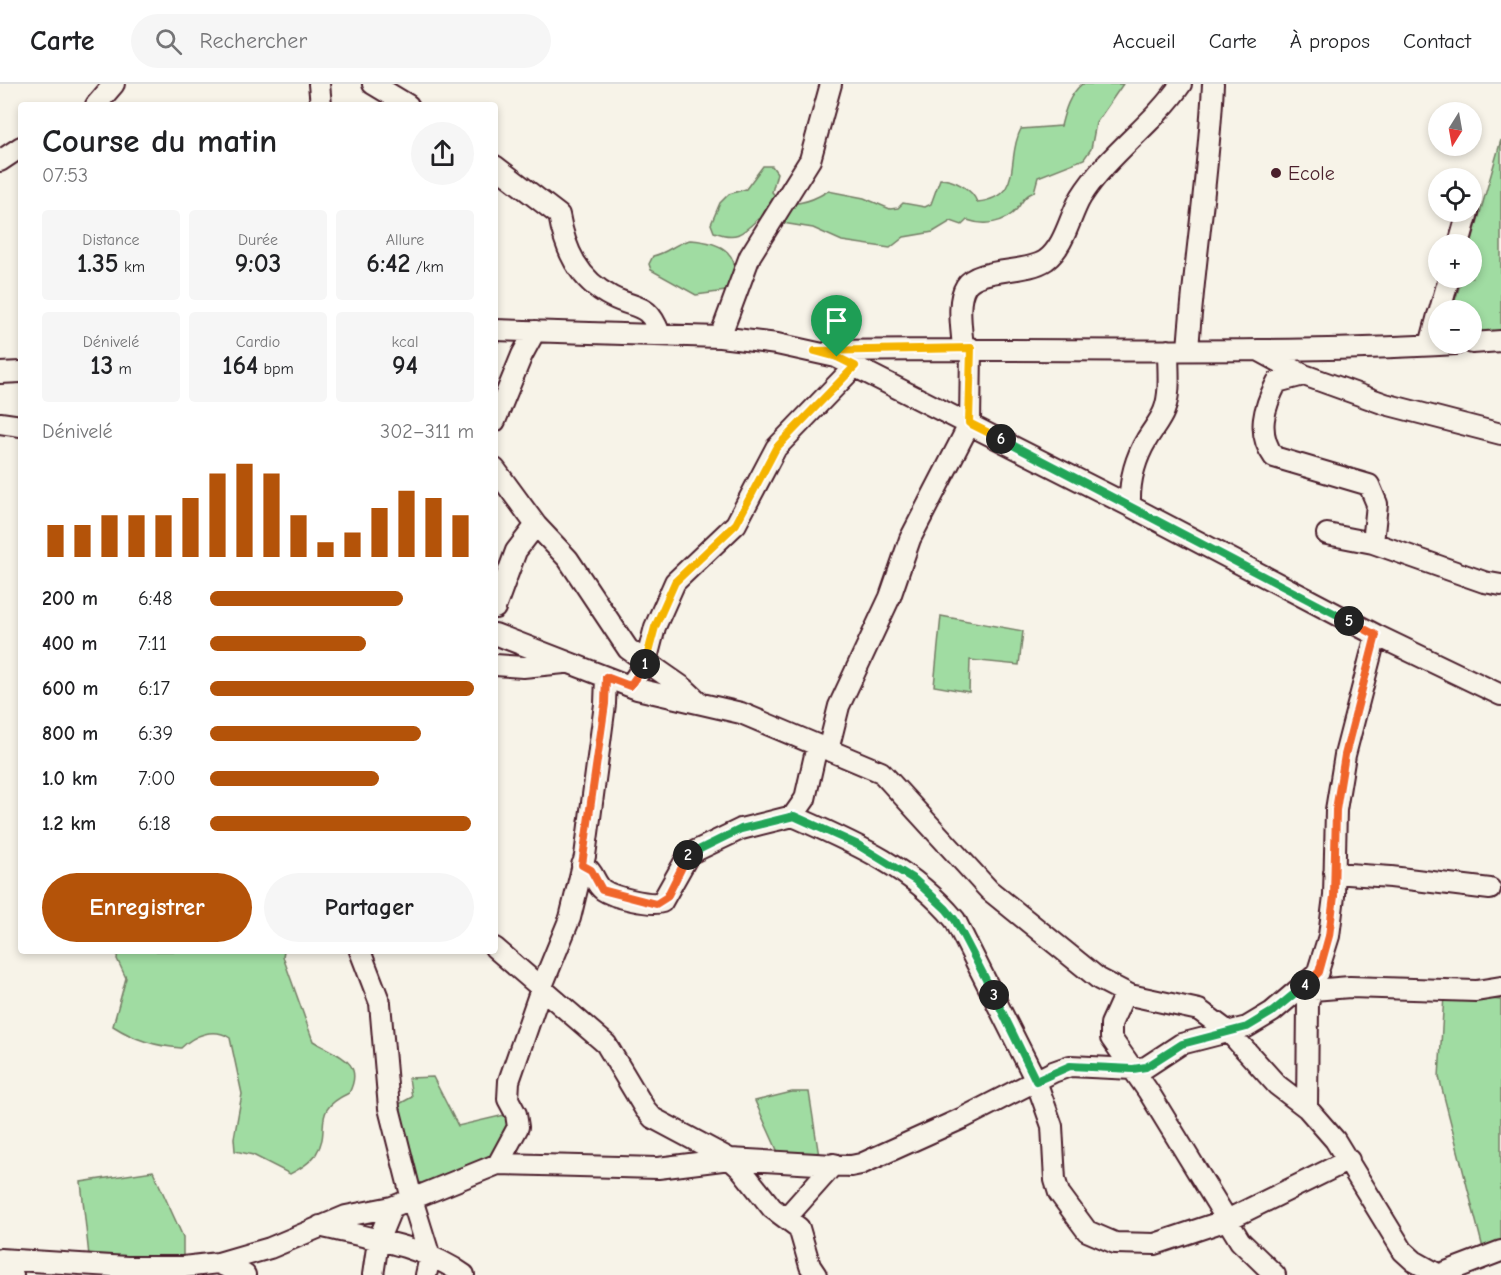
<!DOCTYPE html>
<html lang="fr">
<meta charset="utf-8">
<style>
body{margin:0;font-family:"Comic Neue",sans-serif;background:#f6f6f6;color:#202124;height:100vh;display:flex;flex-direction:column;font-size:22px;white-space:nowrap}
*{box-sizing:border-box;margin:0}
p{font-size:20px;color:#757577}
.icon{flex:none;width:33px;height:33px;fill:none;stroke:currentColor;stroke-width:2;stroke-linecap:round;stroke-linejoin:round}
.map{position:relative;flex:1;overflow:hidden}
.details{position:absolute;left:18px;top:18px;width:480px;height:852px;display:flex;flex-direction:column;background:#fff;border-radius:6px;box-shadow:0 3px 9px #0003}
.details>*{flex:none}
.needle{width:39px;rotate:191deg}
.fabs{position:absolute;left:1428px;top:18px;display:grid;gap:12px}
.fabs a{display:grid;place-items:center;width:54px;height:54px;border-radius:50%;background:#fff;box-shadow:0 3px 9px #0003;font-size:30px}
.pin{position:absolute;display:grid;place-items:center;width:51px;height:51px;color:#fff;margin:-62px -26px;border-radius:50% 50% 50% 0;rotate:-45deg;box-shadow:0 0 6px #0007}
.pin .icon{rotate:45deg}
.km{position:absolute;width:30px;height:30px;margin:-15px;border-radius:50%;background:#222;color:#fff;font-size:16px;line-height:30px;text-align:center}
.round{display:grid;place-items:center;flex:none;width:63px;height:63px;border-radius:32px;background:#f6f6f6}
.head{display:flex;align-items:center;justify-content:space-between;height:102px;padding:0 24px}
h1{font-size:33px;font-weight:700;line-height:45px}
.stats{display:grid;grid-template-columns:repeat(3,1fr);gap:9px;height:102px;padding:6px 24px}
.stats div{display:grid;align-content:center;border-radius:6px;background:#f6f6f6;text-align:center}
.stats b{font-size:26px;font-weight:700}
.stats small{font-size:16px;font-weight:400}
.stats p{font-size:16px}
.chart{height:168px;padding:12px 24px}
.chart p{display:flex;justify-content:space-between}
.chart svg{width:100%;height:108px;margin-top:6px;stroke:#b45309;stroke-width:6}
.primary-button{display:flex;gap:12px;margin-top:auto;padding:12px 24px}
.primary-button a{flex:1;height:69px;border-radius:36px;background:#b45309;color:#fff;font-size:24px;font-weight:700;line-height:69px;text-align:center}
.primary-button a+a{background:#f6f6f6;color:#202124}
ul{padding:0 24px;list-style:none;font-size:20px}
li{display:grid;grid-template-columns:96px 72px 1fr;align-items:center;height:45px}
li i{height:15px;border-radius:8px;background:#b45309}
header{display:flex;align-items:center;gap:36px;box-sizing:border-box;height:84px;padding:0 30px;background:#fff;border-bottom:2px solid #e0e0e0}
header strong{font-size:28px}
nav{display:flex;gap:33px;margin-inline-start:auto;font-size:21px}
.search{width:420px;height:54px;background:#f6f6f6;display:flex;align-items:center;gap:15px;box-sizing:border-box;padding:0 21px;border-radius:33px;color:#757577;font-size:22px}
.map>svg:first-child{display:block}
.green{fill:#a0dca2;stroke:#757e66;stroke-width:1.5}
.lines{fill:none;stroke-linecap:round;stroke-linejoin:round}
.minor-casing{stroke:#4a1f2b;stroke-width:24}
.minor{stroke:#f7f3e8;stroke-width:20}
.split-1-casing{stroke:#fff;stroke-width:12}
.split-2-casing{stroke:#fff;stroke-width:12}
.split-3-casing{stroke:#fff;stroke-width:12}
.split-4-casing{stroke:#fff;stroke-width:12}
.split-5-casing{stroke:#fff;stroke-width:12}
.split-6-casing{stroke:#fff;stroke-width:12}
.split-7-casing{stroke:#fff;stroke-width:12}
.split-1{stroke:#f5b400;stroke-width:8}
.split-2{stroke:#f0652b;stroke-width:8}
.split-3{stroke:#22a559;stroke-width:8}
.split-4{stroke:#22a559;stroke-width:8}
.split-5{stroke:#f0652b;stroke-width:8}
.split-6{stroke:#22a559;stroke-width:8}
.split-7{stroke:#f5b400;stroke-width:8}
.poi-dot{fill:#4a1f2b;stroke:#f7f3e8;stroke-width:2}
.labels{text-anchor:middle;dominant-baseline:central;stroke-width:4.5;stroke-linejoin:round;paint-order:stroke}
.poi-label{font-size:20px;fill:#4a1f2b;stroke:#f7f3e8;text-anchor:start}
</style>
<header>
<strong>Carte</strong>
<div class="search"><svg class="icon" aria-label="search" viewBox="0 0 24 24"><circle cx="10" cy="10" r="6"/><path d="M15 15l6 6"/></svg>Rechercher</div>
<nav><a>Accueil</a><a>Carte</a><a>À propos</a><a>Contact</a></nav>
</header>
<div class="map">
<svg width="1501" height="1191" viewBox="0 0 1501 1191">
<rect width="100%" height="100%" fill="#f7f3e8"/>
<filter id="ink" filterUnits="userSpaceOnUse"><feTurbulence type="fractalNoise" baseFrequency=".0167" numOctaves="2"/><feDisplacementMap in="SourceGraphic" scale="12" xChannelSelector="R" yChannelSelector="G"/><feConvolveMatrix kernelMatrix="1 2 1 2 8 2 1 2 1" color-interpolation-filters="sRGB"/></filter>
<g filter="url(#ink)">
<!-- green -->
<path class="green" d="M1082,0H1123L1096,39L1091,65L1084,75L1038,93L1034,108C1024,112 1023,117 1017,125C1004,140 984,142 967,136L962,141L951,137L933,148L904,153L890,164L842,157L813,144L758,135C741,151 736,156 714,148L711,140L720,119L729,110L746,105L763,82H772L777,89L772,108C786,128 812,117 828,107L864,114L890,125L898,124L903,119L925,123L931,120L940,95C954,95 972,105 977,118C1025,113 1005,74 1021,45L1061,42C1065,26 1069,11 1082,0Z
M1501,56V260H1472V226H1452L1462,194H1472L1471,160Z
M690,156C724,158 742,170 733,206L696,211L651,186L649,180L653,172C668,169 675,159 690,156Z
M941,532L1023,547L1019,581L970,576L969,608L934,602Z
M118,867H284L283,873L313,957C335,971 366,976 349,1009C308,1028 333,1043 316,1070C310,1079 299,1085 290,1090L253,1071L235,1067L234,1054L242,1010L230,954C214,943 194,951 181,964C155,962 135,956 113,942L126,894L117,875Z
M1444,911L1501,916V1168L1485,1172L1439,993Z
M433,993L458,1042L513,1029L503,1070L413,1113L392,1024L412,1013L409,994Z
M792,1008H809L820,1079L782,1077L755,1017Z
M153,1087L183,1153V1183L90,1181L81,1098Z"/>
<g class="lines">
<defs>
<path id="minor" d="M319,0L321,21
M373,0L408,21
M96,21L114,0
M0,77L21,63
M495,82L559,131C565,165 578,196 612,213C638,226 648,218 660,250
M1459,160L1468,128
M1440,226L1449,194
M495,246L720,253L777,260L836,273L1130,422L1376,551L1501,611
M720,253L750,172L810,76L831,0
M1472,259L1501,257
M1430,261L1438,231
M963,265C962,246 956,218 966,202C978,183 1026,190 1046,176C1065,162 1070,131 1081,113C1108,70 1153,41 1181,0
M1188,266C1194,177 1209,89 1213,0
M1258,266L1304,291L1385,320L1501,350
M830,267C1038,263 1247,272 1456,260
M0,289L21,288
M1304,291L1277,298C1264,323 1256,349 1274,373L1369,401L1377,420L1373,459
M495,337L522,271L535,247
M0,339L21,342
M495,385L536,441L568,475L628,565L684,604L700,619
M1130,422C1129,398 1135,375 1147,355C1153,345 1160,337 1164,327C1171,309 1168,286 1168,266
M1327,450L1373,459L1484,498L1501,501
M495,524L516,467L536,441
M495,550L637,605L741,629L881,688L989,806L1099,895L1130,911L1199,926L1230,949L1277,1001L1307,1024L1335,1056L1403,1167L1414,1177L1439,1191
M495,581L523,583L564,579
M630,602L646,578L655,543L675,498L736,440L776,364L855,282
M828,666L839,622L890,513L910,455L970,339L971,264
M793,732C854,759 911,783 955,836L1036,997L1052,1042L1055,1096L1059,1109L1087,1147L1115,1159L1155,1160L1227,1136L1349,1076
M582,781C595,787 593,798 603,806C613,813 651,822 662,818L689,770L741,745L793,732L805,715L817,662
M1334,789L1391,793L1490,805
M495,864L606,960L645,1025L653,1034L730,1075L741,1085L772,1124L799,1144L810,1182L816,1191
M360,867L380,919L389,1024L412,1115L430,1173L426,1191
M1313,906L1350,903L1476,907L1501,903
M1125,909L1111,940V954L1148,1007L1240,1157L1275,1191
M1307,1024L1308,919L1329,852L1334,812L1336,726L1345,671L1376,551
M498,1080L518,1043L516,1030L508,1015L509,997L542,902L570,834L585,772L605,620L606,593
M786,1134L834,1080
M320,1142C367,1154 425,1162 464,1191
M0,1175L127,1183H183L218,1179L270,1164L346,1132L392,1123L498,1080L658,1084L730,1075L851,1082L861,1080L963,1034L1053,988L1070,982L1133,985L1146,983L1181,960L1247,943L1272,928L1319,888
M218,1179L245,1191
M0,1183L13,1191
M373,1191L378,1157L392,1123
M1438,1191L1501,1167"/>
</defs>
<!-- minor casing -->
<use href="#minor" class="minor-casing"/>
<!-- minor -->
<use href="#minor" class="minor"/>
</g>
</g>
<g class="lines" filter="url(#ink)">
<defs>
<path id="split-1" d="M645,580L655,543L675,498L736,440L776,364L855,282L837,273"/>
<path id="split-2" d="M645,580L630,602L606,593L605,620L582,781L591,786L602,806L656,820L667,813L688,771"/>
<path id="split-3" d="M688,771L741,745L794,732L858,761L915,796L946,825L955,836L994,911"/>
<path id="split-4" d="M994,911L1036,997L1070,982L1133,985L1146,983L1182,960L1247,943L1272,928L1305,901"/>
<path id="split-5" d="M1305,901L1319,888L1329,852L1334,812L1336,726L1345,671L1376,551L1349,537"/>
<path id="split-6" d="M1001,355L1349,537"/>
<path id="split-7" d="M837,273L815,267L971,264L969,339L1001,355"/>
</defs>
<!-- split-1 casing -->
<use href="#split-1" class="split-1-casing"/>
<!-- split-2 casing -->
<use href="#split-2" class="split-2-casing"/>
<!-- split-3 casing -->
<use href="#split-3" class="split-3-casing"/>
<!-- split-4 casing -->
<use href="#split-4" class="split-4-casing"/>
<!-- split-5 casing -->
<use href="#split-5" class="split-5-casing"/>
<!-- split-6 casing -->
<use href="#split-6" class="split-6-casing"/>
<!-- split-7 casing -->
<use href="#split-7" class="split-7-casing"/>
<!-- split-1 -->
<use href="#split-1" class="split-1"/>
<!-- split-2 -->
<use href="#split-2" class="split-2"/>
<!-- split-3 -->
<use href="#split-3" class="split-3"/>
<!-- split-4 -->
<use href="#split-4" class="split-4"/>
<!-- split-5 -->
<use href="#split-5" class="split-5"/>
<!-- split-6 -->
<use href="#split-6" class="split-6"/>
<!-- split-7 -->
<use href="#split-7" class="split-7"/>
</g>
<!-- markers -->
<circle class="poi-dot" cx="1276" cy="89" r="6"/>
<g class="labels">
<!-- poi labels -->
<g class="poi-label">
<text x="1288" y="89">Ecole</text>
</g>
</g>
</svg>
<div class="fabs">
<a><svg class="needle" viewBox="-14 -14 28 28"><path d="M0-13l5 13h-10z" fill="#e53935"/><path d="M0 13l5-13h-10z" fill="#757577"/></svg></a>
<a><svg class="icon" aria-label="locate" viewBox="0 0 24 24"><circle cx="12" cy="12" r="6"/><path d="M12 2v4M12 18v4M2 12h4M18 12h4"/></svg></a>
<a>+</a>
<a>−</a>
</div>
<div class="pin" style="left:837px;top:273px;background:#1e9e55"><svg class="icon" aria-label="arrive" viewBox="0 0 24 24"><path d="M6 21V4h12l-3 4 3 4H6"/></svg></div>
<b class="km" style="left:645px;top:580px">1</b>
<b class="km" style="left:688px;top:771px">2</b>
<b class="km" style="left:994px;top:911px">3</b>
<b class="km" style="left:1305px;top:901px">4</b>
<b class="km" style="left:1349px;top:537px">5</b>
<b class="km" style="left:1001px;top:355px">6</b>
<section class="details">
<div class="head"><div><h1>Course du matin</h1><p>07:53</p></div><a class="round"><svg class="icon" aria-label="share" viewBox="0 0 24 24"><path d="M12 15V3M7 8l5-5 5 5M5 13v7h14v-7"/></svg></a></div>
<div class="stats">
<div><p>Distance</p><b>1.35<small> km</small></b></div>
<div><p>Durée</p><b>9:03</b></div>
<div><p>Allure</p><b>6:42<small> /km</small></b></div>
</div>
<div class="stats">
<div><p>Dénivelé</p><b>13<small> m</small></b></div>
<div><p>Cardio</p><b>164<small> bpm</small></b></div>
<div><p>kcal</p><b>94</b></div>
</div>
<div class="chart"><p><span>Dénivelé</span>302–311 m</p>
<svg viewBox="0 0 160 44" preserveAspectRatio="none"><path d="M5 44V31M15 44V31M25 44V27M35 44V27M45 44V27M55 44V20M65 44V10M75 44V6M85 44V10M95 44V27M105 44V38M115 44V34M125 44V24M135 44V17M145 44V20M155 44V27"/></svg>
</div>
<ul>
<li><b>200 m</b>6:48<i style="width:73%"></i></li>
<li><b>400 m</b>7:11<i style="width:59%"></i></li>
<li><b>600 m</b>6:17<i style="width:100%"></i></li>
<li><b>800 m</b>6:39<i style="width:80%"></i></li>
<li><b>1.0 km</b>7:00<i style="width:64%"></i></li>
<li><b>1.2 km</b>6:18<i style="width:99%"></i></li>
</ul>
<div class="primary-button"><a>Enregistrer</a><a>Partager</a></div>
</section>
</div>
